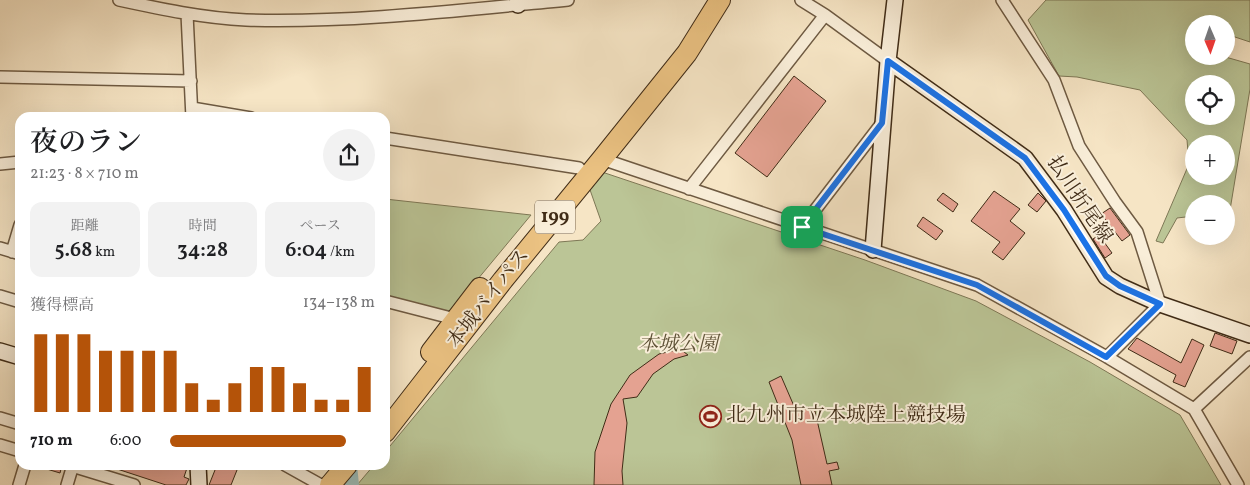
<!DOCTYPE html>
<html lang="ja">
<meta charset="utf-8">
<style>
body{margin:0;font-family:Vollkorn,"Noto Serif JP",serif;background:#f2f2f2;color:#202124;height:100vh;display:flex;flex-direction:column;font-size:19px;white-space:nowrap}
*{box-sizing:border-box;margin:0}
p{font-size:16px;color:#757577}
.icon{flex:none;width:28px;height:28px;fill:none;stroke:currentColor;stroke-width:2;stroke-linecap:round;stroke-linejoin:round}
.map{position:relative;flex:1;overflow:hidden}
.side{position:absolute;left:15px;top:112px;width:375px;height:358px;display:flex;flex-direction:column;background:#fff;border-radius:15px;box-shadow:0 5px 20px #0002}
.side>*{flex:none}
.needle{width:32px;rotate:178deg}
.buttons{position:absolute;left:1185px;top:15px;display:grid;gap:10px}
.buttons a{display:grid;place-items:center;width:50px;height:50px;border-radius:50%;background:#fff;box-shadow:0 5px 20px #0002;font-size:25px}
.pin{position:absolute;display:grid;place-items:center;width:42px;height:42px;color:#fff;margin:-21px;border-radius:10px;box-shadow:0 2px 8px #0006}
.round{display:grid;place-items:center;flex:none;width:52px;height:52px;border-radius:26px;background:#f2f2f2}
.headline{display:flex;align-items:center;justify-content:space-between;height:85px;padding:0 15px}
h1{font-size:28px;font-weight:600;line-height:38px}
.figures{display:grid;grid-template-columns:repeat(3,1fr);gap:8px;height:85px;padding:5px 15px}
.figures div{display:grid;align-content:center;border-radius:12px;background:#f2f2f2;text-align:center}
.figures b{font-size:21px;font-weight:600}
.figures small{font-size:14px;font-weight:400}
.figures p{font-size:14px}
.chart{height:140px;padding:10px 15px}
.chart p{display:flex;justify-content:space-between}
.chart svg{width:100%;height:90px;margin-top:5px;stroke:#b45309;stroke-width:6}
ul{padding:0 15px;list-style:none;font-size:16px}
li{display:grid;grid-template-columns:80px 60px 1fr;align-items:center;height:38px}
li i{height:12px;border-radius:6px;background:#b45309}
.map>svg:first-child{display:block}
.green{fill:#bbc596;stroke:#7e7856;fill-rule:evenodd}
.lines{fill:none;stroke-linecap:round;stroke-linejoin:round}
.river{stroke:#9ebeba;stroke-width:16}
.building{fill:#e4a291;stroke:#402c17}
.street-casing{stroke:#6e5a42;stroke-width:14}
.secondary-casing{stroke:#402c17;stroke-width:18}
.highway-casing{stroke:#402c17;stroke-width:22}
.street{stroke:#f9eed9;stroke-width:11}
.secondary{stroke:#f9eed9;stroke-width:15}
.highway{stroke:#ebc282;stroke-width:20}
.route-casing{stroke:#fff;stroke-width:10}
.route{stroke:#1a73e8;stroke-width:6}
.labels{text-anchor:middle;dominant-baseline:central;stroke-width:4;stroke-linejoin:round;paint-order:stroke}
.shield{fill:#f9eed9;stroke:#786651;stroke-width:1}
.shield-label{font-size:19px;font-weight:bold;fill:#402c17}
.street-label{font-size:20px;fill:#402c17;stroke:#f9eed9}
.park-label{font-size:20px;font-style:italic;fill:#5f5237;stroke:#f9eed9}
.poi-label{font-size:20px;fill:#402c17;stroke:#f9eed9;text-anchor:start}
</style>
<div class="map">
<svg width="1250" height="485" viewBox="0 0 1250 485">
<rect width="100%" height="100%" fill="#f6e5c5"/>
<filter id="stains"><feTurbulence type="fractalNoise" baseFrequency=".004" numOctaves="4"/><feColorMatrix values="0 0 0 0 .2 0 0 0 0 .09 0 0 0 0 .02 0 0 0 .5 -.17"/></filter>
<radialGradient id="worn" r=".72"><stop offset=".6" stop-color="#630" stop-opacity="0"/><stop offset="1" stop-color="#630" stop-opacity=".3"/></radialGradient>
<!-- green -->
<path class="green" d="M1046,0H1250V42L1226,34V24H1194V56H1222L1250,64V89L1230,210L1226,211V204H1194V216L1177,218L1163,243L1156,241L1189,164L1187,140L1140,90L1077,77L1059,76L1028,20ZM1194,84H1226V116H1194ZM1194,144H1226V176H1194Z
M602,172L865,260L976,301L1090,362L1180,415L1221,485H357L374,465H385V452L559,242L583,240L601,221L589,187Z
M385,199L531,215L448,315L385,302Z"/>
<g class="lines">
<!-- river -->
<path class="river" d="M349,465L351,485"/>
</g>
<!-- building -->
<path class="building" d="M794,76L826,101L767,177L735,153Z
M994,191L1020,209L1010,221L1025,233L1003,260L992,252L1000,242L971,221Z
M943,193L958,204L953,212L937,200Z
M1038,193L1046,201L1037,212L1028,205Z
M1110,208L1130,235L1122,241L1101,214Z
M923,217L943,231L936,240L917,226Z
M1099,235L1112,253L1105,258L1093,239Z
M1215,333L1237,341L1232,354L1210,346Z
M1137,338L1181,363L1192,339L1204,345L1185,387L1173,382L1176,375L1128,349Z
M680,349L688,355L674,359L653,374L637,397L623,399L627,423L622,471L623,485H594L595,452L611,404L630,375L659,354Z
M781,376L797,413L809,407L811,411H815L827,464L837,462L839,469L829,471L832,485H801L792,440L769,382Z
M40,465H62L60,473L40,467Z
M109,465H188L184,477L189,479L186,485H166L108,466Z
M217,465H239L231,485H209Z"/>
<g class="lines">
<defs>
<path id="street" d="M119,0C161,9 203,18 246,20C354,23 461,10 568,0
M801,0L825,15L888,61
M1002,0L1054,80L1079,146L1115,202L1137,232L1160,304L1107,357
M187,14L192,118
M0,77L191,81
M192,108L251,118
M385,138L579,168
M602,159L977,285L1107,357L1194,409L1238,485
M0,164L20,162
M689,189L825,15
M802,227L882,123
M0,248L20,254
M12,252L20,225
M0,296L20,302
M385,301L455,319
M1194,409L1250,357
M0,418L20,424
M0,445L20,451
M285,465L321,485
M72,466L134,485
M19,485L25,465
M67,485L73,465"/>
<path id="secondary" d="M518,5V0
M888,61L1025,158L1064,210L1106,277L1120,286L1160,304L1250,335
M873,250L888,61L895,0
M0,351L20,357
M198,465L199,485"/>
<path id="highway" d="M431,352L480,288
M385,432L503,280L602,159L687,53L720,0
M330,485L347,465"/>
</defs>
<!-- street casing -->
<use href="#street" class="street-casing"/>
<!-- secondary casing -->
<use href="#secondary" class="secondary-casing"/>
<!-- highway casing -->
<use href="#highway" class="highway-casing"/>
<!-- street -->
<use href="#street" class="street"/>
<!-- secondary -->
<use href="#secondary" class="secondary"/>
<!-- highway -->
<use href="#highway" class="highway"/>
</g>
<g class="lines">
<defs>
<path id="route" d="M888,61L1025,158L1064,210L1106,276L1120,286L1160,304L1106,357L977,285L802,227L882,123Z"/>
</defs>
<!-- route casing -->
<use href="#route" class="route-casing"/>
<!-- route -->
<use href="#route" class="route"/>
</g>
<!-- icons -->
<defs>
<symbol id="stadium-ring" viewBox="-11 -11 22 22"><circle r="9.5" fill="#f9eed9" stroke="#8f2418" stroke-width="1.5"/><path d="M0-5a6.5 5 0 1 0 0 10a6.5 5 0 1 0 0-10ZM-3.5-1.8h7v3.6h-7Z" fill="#8f2418"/></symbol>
</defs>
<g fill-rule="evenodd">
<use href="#stadium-ring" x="698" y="404" width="25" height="25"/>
</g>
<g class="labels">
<!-- shield labels -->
<rect class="shield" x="535" y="200.5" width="40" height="33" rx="4"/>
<g class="shield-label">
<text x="555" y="217">199</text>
</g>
<!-- street labels -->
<g class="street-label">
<text transform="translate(1079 200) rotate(56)">払川折尾線</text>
<text transform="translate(489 299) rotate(-52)">本城バイパス</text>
</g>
<!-- park labels -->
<g class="park-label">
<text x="678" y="345">本城公園</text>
</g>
<!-- poi labels -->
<g class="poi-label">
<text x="726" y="416">北九州市立本城陸上競技場</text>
</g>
</g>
<rect width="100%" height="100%" filter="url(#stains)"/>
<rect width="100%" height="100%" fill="url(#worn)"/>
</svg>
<div class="buttons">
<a><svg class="needle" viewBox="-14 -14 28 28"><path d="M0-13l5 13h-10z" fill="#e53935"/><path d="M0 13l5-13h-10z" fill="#757577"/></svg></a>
<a><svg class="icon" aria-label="locate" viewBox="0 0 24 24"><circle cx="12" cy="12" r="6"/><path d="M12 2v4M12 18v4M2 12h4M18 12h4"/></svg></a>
<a>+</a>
<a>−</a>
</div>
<div class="pin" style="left:802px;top:227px;background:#1e9e55"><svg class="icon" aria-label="arrive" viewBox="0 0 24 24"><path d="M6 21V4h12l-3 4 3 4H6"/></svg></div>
<section class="side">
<div class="headline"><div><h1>夜のラン</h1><p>21:23 · 8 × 710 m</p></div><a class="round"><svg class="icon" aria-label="share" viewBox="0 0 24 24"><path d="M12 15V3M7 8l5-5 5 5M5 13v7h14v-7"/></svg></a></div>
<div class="figures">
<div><p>距離</p><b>5.68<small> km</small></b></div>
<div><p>時間</p><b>34:28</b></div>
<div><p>ペース</p><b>6:04<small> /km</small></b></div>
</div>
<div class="chart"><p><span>獲得標高</span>134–138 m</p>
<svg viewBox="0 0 160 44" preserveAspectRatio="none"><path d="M5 44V6M15 44V6M25 44V6M35 44V14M45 44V14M55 44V14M65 44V14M75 44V30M85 44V38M95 44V30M105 44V22M115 44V22M125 44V30M135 44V38M145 44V38M155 44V22"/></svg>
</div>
<ul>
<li><b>710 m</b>6:00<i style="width:86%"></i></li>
</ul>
</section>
</div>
